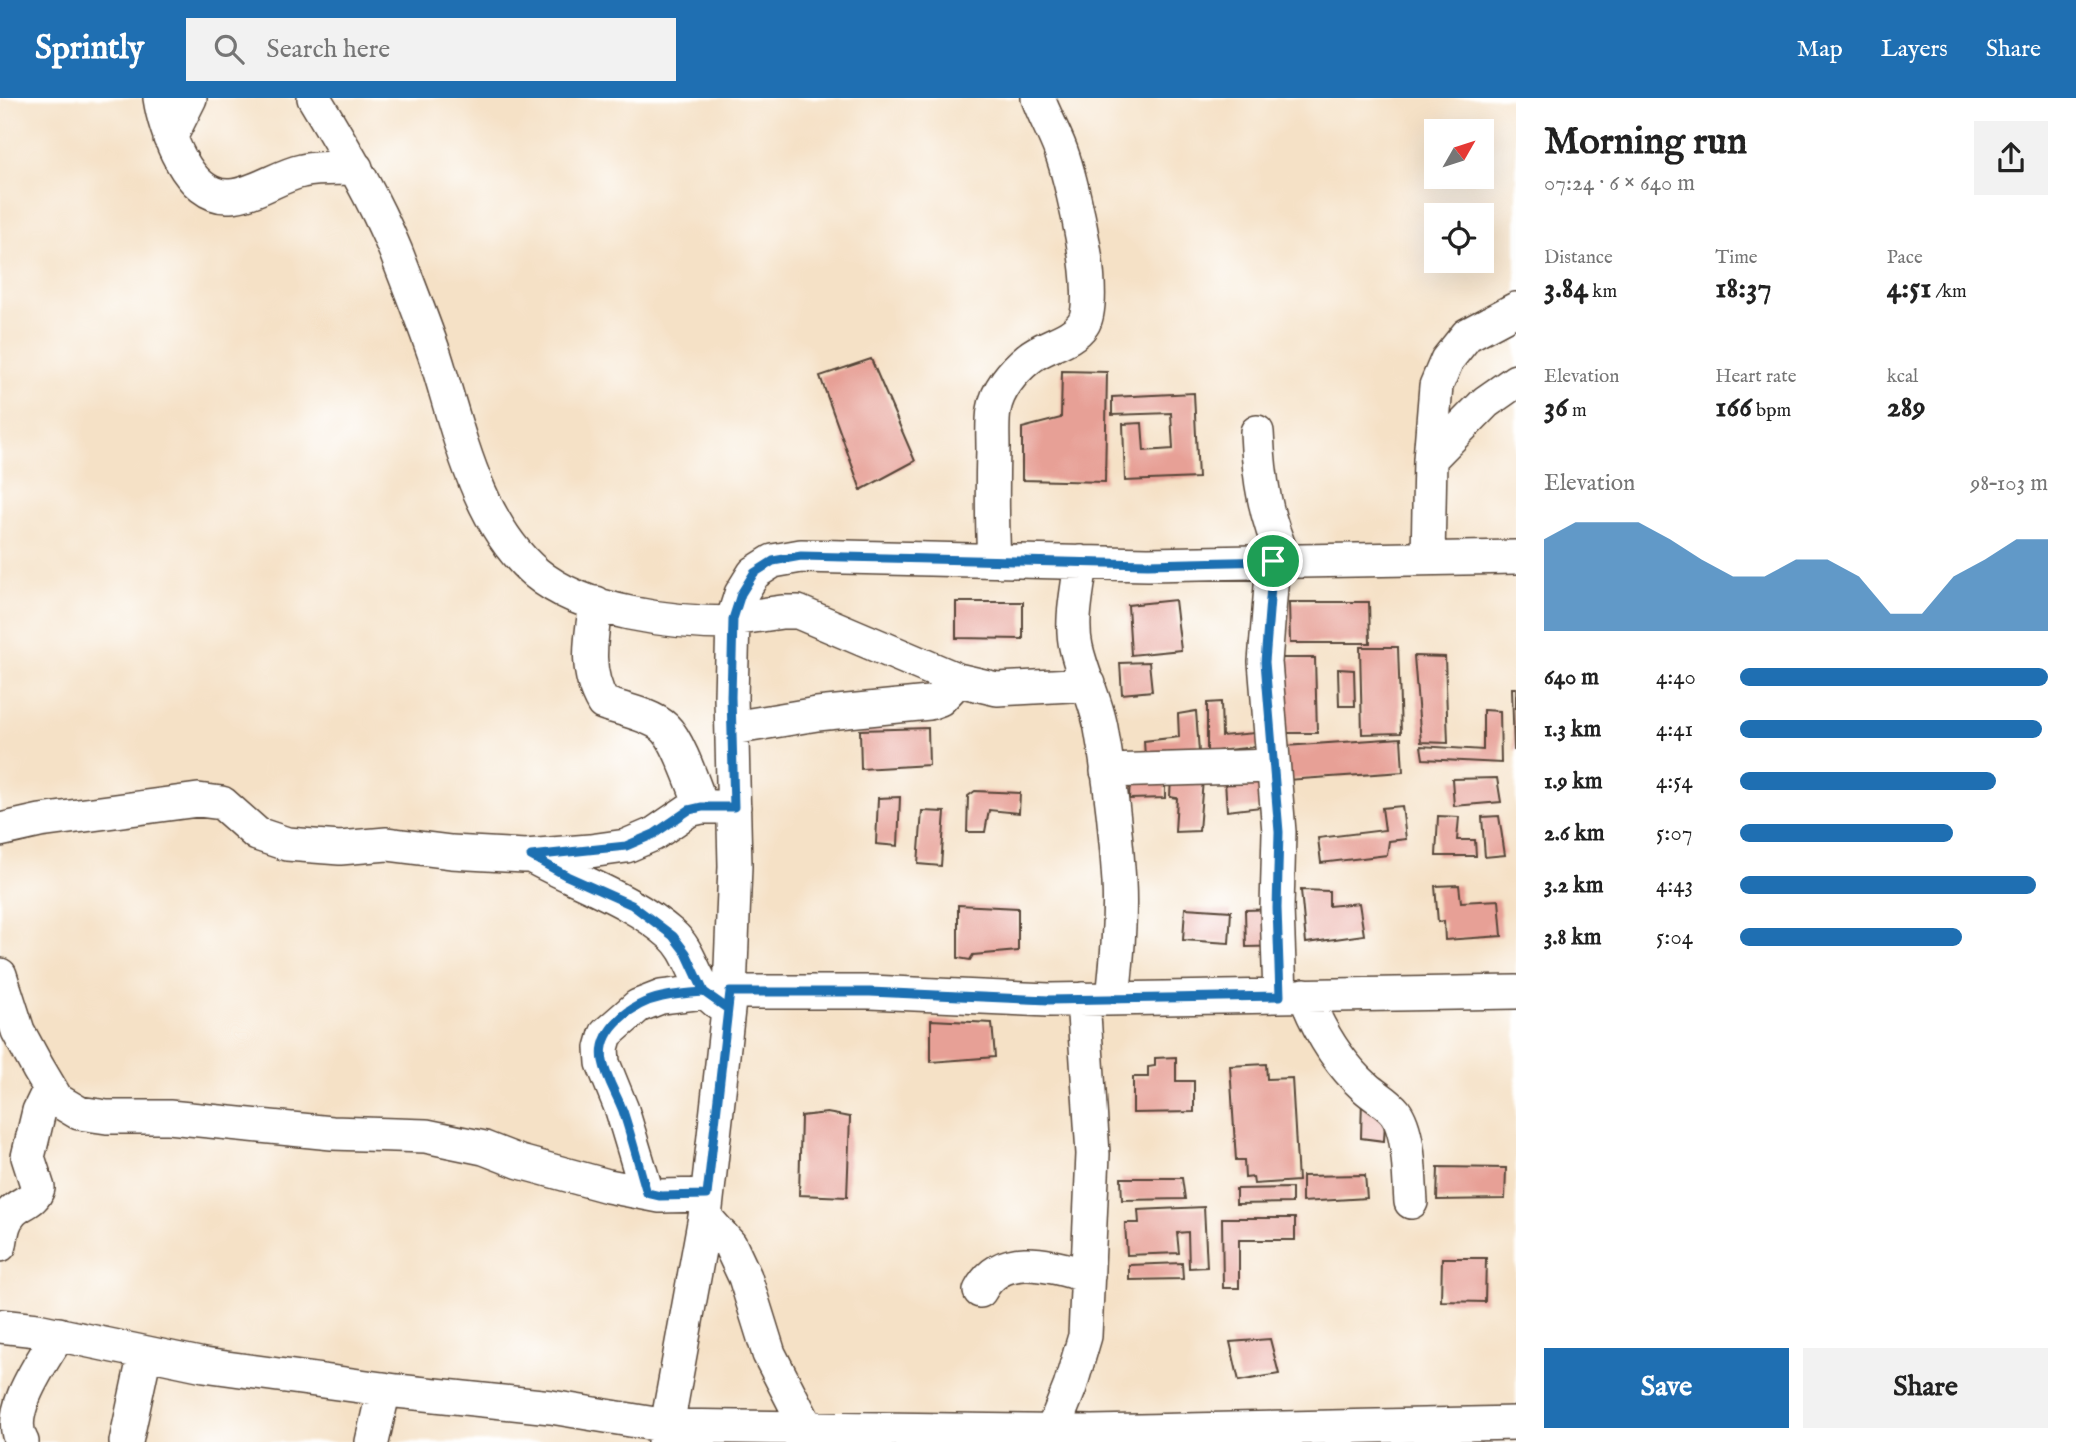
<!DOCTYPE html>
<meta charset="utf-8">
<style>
body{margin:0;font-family:"IM FELL English",serif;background:#f2f2f2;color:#222;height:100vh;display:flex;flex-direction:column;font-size:26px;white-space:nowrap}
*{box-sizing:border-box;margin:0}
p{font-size:23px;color:#767676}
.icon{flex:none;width:38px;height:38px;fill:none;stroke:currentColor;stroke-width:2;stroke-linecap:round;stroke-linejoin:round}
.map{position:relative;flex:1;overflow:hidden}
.side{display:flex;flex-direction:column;background:#fff;width:560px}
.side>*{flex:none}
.needle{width:46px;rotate:51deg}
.buttons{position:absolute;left:1424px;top:21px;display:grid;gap:14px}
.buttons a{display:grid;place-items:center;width:70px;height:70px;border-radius:0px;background:#fff;box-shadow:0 7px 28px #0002;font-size:35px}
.pin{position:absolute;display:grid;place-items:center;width:60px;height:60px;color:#fff;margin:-30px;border:4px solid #fff;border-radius:50%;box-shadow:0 2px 7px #0007}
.round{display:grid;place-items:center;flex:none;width:74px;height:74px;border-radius:0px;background:#f2f2f2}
.summary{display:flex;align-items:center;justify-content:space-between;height:119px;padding:0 28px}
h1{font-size:38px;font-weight:700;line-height:52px}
.stats{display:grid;grid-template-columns:repeat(3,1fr);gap:10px;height:119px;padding:7px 28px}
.stats div{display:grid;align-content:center}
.stats b{font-size:30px;font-weight:700}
.stats small{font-size:19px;font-weight:400}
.stats p{font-size:19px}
.chart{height:196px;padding:14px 28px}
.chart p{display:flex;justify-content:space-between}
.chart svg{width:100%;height:126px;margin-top:7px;fill:#1f6fb2;opacity:.7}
.button{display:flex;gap:14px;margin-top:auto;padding:14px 28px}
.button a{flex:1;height:80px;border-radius:0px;background:#1f6fb2;color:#fff;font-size:28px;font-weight:700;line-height:80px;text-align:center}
.button a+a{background:#f2f2f2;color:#222}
ul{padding:0 28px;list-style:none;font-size:23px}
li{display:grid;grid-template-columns:112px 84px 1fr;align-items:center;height:52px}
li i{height:18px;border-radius:9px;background:#1f6fb2}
header{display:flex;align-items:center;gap:42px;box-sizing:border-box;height:98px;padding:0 35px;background:#1f6fb2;color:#fff}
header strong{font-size:33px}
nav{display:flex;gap:38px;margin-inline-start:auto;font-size:24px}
.search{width:490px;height:63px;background:#f2f2f2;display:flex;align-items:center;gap:18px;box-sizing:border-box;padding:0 24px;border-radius:0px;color:#767676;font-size:26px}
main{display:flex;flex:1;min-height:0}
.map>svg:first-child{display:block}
.building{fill:#e7a096}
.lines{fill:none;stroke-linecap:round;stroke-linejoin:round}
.street-casing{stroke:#574537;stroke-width:36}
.street{stroke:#fff;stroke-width:33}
.route-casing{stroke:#fff;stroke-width:14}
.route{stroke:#1f6fb2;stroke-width:9}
</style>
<header>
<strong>Sprintly</strong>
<div class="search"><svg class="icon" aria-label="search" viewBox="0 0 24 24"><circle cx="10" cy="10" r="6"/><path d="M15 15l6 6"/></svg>Search here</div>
<nav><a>Map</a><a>Layers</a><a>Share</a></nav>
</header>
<main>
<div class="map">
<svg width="1516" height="1344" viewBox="0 0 1516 1344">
<rect width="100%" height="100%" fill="#fff"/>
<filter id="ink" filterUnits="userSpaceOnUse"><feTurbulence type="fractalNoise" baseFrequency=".0143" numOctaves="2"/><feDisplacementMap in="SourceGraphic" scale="14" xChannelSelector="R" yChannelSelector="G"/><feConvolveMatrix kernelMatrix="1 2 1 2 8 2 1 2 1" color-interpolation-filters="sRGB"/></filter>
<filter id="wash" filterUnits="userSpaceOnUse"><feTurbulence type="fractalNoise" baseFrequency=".00686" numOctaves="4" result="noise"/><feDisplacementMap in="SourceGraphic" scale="28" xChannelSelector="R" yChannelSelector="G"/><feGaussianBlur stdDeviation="1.57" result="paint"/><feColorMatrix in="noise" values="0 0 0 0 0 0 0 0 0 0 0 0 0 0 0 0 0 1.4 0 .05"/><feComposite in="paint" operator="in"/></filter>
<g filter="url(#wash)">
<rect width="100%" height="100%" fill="#f5e1c6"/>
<g id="blocks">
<!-- building -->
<path class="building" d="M871,261L915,363L861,392L820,278Z
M1062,273L1107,274L1105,384L1022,382V330L1061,320Z
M1194,295L1198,380L1125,383L1123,326L1142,325L1144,353L1173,351L1171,315L1112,317V299Z
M1175,502L1181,552L1131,557L1128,507Z
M956,504H1023V541L956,540Z
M1289,504H1369L1370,545H1290Z
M1360,549H1398L1401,635L1362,636Z
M1414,558L1445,559L1448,645L1421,644Z
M1280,560H1315L1317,635H1282Z
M1149,564L1152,593L1122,596L1120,565Z
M1338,571L1354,572L1355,608H1339Z
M1512,590H1516V652H1514Z
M1221,604L1222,638L1255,635L1266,648L1207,654V605Z
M1483,612L1500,613L1501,665L1423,661L1421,648L1483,652Z
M1196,613L1199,654L1145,659L1144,643L1179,639L1178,616Z
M928,630L929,667L861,671L860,632Z
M1401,640L1403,674L1287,682L1285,648Z
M1264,679L1270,708L1227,713L1225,683Z
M1171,680L1203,681L1199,733L1175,734L1177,700L1170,699Z
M1497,680L1501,704L1454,708L1452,681Z
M1165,682V700L1129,701L1130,684Z
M975,693L1020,695L1019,715L989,712L985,734H967L968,698Z
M900,699L898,748L876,746L878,700Z
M1402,708L1406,741L1389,743L1387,757L1321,765L1318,740L1385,732L1382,710Z
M922,713L945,714L941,768L918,766Z
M1438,718L1459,719L1457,742H1475L1476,758H1436Z
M1499,718L1505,757L1485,759L1482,719Z
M1459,787L1461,804L1499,802L1502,838L1445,842L1444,823L1438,824L1435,788Z
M1301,792L1329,793V808L1359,805L1364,837L1306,845Z
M958,807L1018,810V853L973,857L970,862L958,860Z
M1185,810L1231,813L1229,845L1183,842Z
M1284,811L1285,848L1246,849L1245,812Z
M931,922L992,925L995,959L931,964Z
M1176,959V983H1194V1014L1133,1015V979H1148V969L1155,968V960Z
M1266,966L1267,981L1292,980L1298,1083L1254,1086L1253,1079L1245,1080L1244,1062H1236L1230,968Z
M1362,1000L1386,1003L1384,1043L1361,1040Z
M827,1015L850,1019L847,1099L799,1097L801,1018Z
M1438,1069L1506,1070L1505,1101L1437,1102Z
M1365,1077L1367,1100L1302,1104V1078Z
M1121,1080H1182L1185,1101L1122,1102Z
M1292,1090V1105L1236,1106V1091Z
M1204,1109L1207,1169L1189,1170L1188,1134L1177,1135L1179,1155L1127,1157L1125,1125H1139L1138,1112Z
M1222,1120H1295V1142H1239V1190H1223Z
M1442,1160H1486L1485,1204L1441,1203Z
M1182,1165L1183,1181L1129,1182V1167Z
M1270,1241L1279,1276L1239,1283L1230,1244Z"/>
</g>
</g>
<g filter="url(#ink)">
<use href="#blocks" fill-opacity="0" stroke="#574537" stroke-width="2"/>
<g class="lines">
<defs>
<path id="street" d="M160,0C165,33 188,101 230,98C254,97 278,78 302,73C319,69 339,71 356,70
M314,0C344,50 374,100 396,154C409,188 423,223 435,258C458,330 476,424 536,475C584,515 672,525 733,525
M170,40L190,0
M1257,334C1259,382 1265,418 1285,463
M1430,361L1486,304L1516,283
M1428,460L1430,361L1436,288L1447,262L1467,237L1516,211
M994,462C992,424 992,387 993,350C993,338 992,324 994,312C997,292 1013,273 1029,260C1044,247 1071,244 1083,226C1100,201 1073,89 1063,59C1057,39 1045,20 1038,0
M1273,463L1265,564L1279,734L1277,810L1280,898
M1081,464C1078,492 1070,522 1076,549C1082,577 1096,602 1101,630C1110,681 1116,733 1119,784C1121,823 1117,862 1113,901
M596,505C591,540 584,573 603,605C620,611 652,617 665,630C679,643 694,689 702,709
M733,521L782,514H798L958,582L997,591L1089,586
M732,630L817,616L929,605L940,601L958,582
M1107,673L1272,668
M0,732L40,723L198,702L222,705L257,736L287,746L340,750L387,746L451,754L525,758L590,753L626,748L654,736L689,712L702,709H734
M531,758C579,785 630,800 672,837C694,856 694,890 720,906
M0,877L18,933L38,970L57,1002L79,1015L107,1019H169L332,1035L426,1038L484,1050L520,1064L608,1088L660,1098L707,1097
M730,894H870L1049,902L1516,894
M1305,897C1319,933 1337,964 1366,990C1375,998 1388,1005 1395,1014C1410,1034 1409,1079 1411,1104
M647,1095L622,1012L603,965L602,950L606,936L638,908L661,899L704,894
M705,1119L730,1147L745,1179L769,1256L807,1330
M0,1147C2,1135 3,1123 12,1114C21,1104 34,1104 38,1090L28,1059L39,1013L50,990
M980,1193C1002,1151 1051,1168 1088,1178
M0,1228L37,1232L204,1267L397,1293L551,1309L667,1328L1093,1334L1516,1325
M1052,1334L1070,1289L1085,1238L1093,1056L1083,901
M22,1344C4,1315 44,1261 59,1236
M126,1344L145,1255
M372,1344L384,1291
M664,1344L705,1119L730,894L735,768L731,599L733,521L741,496L754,475L773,463L801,458L1148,466L1516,459"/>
</defs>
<!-- street casing -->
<use href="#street" class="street-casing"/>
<!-- street -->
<use href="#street" class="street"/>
</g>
</g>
<g class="lines" filter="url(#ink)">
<defs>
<path id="route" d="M1273,463L1148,466L801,458L773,463L754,475L741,496L733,521L731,599L734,709H702L689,712L654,736L626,748L531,758L567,778L632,807L673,838L686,855L704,894L728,911L707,1097L660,1098L647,1095C639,1068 632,1040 623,1013C617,997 606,980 603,963C597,931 633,905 662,899C676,896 690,895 704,894L728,911L730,894H870L1049,902L1280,898L1277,810L1279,734L1265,564L1273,463"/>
</defs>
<!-- route casing -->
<use href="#route" class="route-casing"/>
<!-- route -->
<use href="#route" class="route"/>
</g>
</svg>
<div class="buttons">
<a><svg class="needle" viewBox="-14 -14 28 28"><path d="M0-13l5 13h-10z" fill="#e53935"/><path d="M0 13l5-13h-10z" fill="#767676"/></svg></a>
<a><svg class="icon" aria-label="locate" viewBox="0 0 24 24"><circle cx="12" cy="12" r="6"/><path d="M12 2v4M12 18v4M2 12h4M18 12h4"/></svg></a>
</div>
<div class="pin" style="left:1273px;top:463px;background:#1e9e55"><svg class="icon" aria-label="arrive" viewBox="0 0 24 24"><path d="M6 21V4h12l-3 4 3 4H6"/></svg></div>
</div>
<section class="side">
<div class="summary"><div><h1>Morning run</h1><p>07:24 · 6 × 640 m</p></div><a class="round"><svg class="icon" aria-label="share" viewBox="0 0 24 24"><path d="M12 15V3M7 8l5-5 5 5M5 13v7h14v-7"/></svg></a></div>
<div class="stats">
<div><p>Distance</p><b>3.84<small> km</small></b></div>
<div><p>Time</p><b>18:37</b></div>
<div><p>Pace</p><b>4:51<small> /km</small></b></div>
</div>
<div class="stats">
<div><p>Elevation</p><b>36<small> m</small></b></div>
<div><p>Heart rate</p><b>166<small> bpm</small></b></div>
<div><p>kcal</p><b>289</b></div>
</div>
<div class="chart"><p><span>Elevation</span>98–103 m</p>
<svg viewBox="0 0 160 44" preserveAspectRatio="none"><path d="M0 44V12L10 6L20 6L30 6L40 12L50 19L60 25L70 25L80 19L90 19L100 25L110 38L120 38L130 25L140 19L150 12L160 12V44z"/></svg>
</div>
<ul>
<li><b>640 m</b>4:40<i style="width:100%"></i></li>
<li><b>1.3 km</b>4:41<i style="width:98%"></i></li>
<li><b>1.9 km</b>4:54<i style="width:83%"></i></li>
<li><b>2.6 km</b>5:07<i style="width:69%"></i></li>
<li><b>3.2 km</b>4:43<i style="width:96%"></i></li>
<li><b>3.8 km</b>5:04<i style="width:72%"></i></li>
</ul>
<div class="button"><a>Save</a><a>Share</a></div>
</section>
</main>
